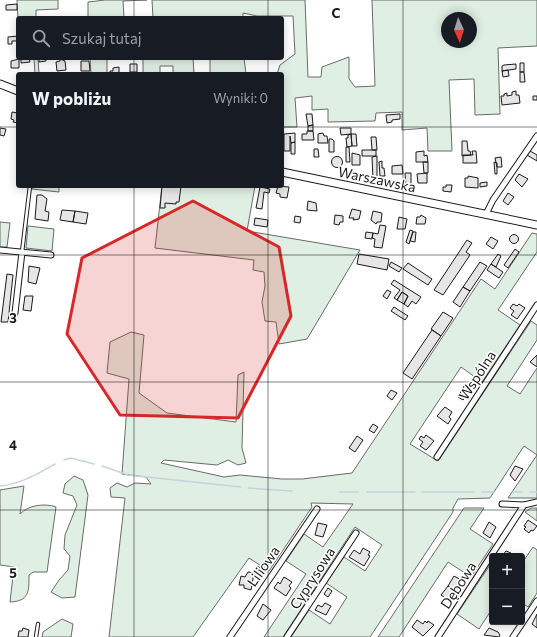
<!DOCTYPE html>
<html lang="pl">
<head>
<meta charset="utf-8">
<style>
	:root { --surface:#171b24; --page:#242831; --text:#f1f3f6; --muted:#9ea1a6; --line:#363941 }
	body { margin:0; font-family:Commissioner,sans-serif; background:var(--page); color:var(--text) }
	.controls { position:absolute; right:12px; bottom:12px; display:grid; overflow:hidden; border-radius:4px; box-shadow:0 2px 10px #0003 }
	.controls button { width:36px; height:36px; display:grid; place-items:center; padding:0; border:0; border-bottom:1px solid var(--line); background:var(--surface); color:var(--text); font:20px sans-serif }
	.compass { position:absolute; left:441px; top:12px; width:36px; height:36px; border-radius:50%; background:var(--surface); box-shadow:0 2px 10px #0003; rotate:176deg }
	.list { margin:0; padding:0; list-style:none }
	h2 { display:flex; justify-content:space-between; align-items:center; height:52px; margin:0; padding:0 16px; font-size:17px }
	h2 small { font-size:13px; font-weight:400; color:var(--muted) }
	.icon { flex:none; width:22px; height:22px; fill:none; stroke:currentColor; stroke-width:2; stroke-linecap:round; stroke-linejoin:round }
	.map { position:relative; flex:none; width:537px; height:637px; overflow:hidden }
	.search { position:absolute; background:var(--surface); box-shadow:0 2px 10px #0003; left:16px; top:16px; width:268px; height:44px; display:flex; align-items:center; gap:10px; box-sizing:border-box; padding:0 14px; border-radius:4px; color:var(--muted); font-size:15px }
	.panel { position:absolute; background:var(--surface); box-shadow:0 2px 10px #0003; left:16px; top:72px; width:268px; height:116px; border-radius:4px }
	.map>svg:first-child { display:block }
	.green { fill:#e0efe3; stroke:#6a6a6a; fill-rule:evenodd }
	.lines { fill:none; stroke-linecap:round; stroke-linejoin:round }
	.stream { stroke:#c6d2dc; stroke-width:1.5 }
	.building { fill:#e6e6e6; stroke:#1a1a1a }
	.service-casing { stroke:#1a1a1a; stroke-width:4.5 }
	.minor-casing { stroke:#1a1a1a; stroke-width:7 }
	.secondary-casing { stroke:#1a1a1a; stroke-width:9 }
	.service { stroke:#fff; stroke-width:2.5 }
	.minor { stroke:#fff; stroke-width:5 }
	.secondary { stroke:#fff; stroke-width:7 }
	.marked { fill:#d62828; fill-opacity:0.2; stroke:#d62828; stroke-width:3; stroke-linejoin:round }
	.grid { fill:none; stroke:#1a1a1a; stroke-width:1; stroke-opacity:0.55 }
	.labels { text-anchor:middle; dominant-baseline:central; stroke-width:3; stroke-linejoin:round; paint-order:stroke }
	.street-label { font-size:14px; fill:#1a1a1a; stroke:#fff }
	.grid-label { font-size:13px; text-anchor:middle; font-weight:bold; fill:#1a1a1a; stroke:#fff; stroke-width:3; stroke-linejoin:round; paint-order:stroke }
</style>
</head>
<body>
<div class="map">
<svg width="537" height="637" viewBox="0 0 537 637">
	<rect width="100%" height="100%" fill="#fff"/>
	<!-- green -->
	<path class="green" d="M 17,0 L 58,0 L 58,9 L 36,10 L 36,18 L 18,18 L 18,20 Z
		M 105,0 L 147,0 L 123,1 L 124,18 L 88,18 L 88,2 Z
		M 152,0 L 305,0 L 308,77 L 321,77 L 322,67 L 349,57 L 349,79 L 355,87 L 375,86 L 372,0 L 537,0 L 537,46 L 498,48 L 500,114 L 475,115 L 474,79 L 449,80 L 452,151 L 428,151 L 427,128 L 402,130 L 402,112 L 376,113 L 375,121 L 328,122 L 328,109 L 312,110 L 312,96 L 295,98 L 297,127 L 282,127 L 282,74 L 277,74 L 280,65 L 295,54 L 293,16 L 257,16 L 243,13 L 243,18 L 153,18 ZM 447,18 L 471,18 L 471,42 L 447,42 Z
		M 34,58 L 38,58 L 39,74 L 35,74 Z
		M 90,58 L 107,58 L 107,74 L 91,74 Z
		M 143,58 L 193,58 L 194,74 L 173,74 L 173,66 L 160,66 L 160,74 L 143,74 Z
		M 210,58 L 244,58 L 246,74 L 210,74 Z
		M 33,186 L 59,186 L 59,192 L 32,189 Z
		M 162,186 L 255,186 L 247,231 L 360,250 L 307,339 L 279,344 L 276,322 L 265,321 L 262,302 L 265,286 L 264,272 L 253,270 L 254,260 L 155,248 Z
		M 0,222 L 10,223 L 7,247 L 0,247 Z
		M 28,226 L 54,229 L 52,251 L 26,248 Z
		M 532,233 L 537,234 L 537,252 L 498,310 L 520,325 L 482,382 L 461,367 L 410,444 L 438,461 L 531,321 L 537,325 L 537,340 L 507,386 L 520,394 L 537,368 L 537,455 L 524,446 L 490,498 L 458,499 L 453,508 L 453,512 L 370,637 L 291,637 L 309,610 L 330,624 L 347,597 L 326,583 L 344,557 L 365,571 L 382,545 L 355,527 L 283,637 L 264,637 L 306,574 L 286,561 L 304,534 L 323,547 L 353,504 L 311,503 L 312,507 L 269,571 L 249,558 L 193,637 L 109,637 L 125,498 L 111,497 L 110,488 L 117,483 L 127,487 L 135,483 L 151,484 L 146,477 L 122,474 L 129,379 L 107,373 L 110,342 L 131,332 L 144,335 L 139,393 L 167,413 L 236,422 L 238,375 L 244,372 L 242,448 L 246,463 L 238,465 L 228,460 L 217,465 L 164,460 L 161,463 L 224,477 L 240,475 L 282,479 L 302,479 L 352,473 L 481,279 L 495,289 Z
		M 537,455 L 537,498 L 508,498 Z
		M 74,476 L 83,480 L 88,495 L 75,597 L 62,598 L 51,592 L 59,580 L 68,570 L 70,556 L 64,549 L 65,535 L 77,505 L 73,496 L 63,493 L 65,484 Z
		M 24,486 L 20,514 C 28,505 45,503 56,507 L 47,572 L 33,572 L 29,575 C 29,592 29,601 10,602 L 14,567 L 0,565 L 0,490 Z
		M 464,508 L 484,508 L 470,529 L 493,544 L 471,577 L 448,562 L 399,637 L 378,637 Z
		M 531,508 L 537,508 L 537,521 L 525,512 Z
		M 533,547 L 537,550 L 537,593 L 528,607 L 522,603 L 522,563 Z
		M 492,562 L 492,609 L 479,629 L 457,614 Z
		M 62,619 L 73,624 L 71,637 L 42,637 L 43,632 Z"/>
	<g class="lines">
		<!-- stream -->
		<path class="stream" d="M 64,460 L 71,458 L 94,464
			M 102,466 L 128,475 L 241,487
			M 0,486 C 21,484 37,474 55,464
			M 248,488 L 292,491
			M 340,492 L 358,492
			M 367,492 L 415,492
			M 422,492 L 474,492
			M 482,492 L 494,492
			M 513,492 L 522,492
			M 530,492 L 537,492"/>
	</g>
	<!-- building -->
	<path class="building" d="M 17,4 L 17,10 L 6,10 L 6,5 Z
		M 18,36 L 18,41 L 12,41 L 12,44 L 8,44 L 8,37 Z
		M 21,58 L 29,58 L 30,62 L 21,63 Z
		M 39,58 L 46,58 L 46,61 L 39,62 Z
		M 19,59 L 19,68 L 11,68 L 11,61 Z
		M 60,59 L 65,61 L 66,70 L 57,71 L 56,62 L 60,61 Z
		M 81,61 L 89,61 L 90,71 L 81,71 Z
		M 520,63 L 524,63 L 524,72 L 520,72 Z
		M 130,64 L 137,64 L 137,72 L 130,72 Z
		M 516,64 L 516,69 L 502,71 L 502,66 L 504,65 Z
		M 119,67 L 119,74 L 110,74 L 110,71 L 113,71 L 113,68 Z
		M 508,70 L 509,76 L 503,77 L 502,71 Z
		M 520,72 L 524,72 L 525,82 L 520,82 Z
		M 516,91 L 516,95 L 519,95 L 520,103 L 502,105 L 501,96 L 504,96 L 504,94 L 507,93 L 507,96 L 512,95 L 512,92 Z
		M 533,96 L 537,96 L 537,100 L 533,100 Z
		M 12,112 L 18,113 L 18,123 L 13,122 L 14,120 L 11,119 Z
		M 306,114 L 312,114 L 313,125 L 308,126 Z
		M 400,114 L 400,119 L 392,120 L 392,122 L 387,123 L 386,115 Z
		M 313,125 L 313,131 L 308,131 L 308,126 Z
		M 0,128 L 6,129 L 4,136 L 0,135 Z
		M 340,128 L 351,128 L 351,134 L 341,135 Z
		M 307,131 L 313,131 L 314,140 L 302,140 L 302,134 L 307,134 Z
		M 295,133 L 295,142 L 291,143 L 290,136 L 290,151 L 284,151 L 284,134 Z
		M 323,133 L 324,136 L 327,136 L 328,143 L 318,143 L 318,134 Z
		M 351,134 L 356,134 L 357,146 L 352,146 Z
		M 351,134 L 352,146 L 347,147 L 346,138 L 348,138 L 348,135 Z
		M 371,137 L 376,137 L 377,150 L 372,150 Z
		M 329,139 L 332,139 L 334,141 L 334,152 L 329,152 Z
		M 462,141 L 467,141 L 468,151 L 470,151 L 471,155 L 462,156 Z
		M 295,142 L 295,154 L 291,154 L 291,143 Z
		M 346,147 L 349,147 L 350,162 L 346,162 Z
		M 314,149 L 318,149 L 319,157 L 314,157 Z
		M 362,150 L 376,150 L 376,156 L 362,156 Z
		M 424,151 L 424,156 L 427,155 L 428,162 L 416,162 L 416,152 Z
		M 472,151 L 476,151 L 477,163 L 463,163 L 463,155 L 473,155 Z
		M 530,151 L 537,155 L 537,161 L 527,155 Z
		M 352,153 L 360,155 L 360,165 L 352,165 Z
		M 377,156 L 377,179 L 373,179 L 372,157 Z
		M331.5 162a5.5 5.5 0 1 1 11 0a5.5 5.5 0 1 1-11 0Z
		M 501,157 L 502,167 L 497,167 L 495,158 Z
		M 382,161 L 382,168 L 384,168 L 385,176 L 380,176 L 379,162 Z
		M 423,162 L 428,162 L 428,173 L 424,173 Z
		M 494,162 L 497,163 L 497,174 L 495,174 Z
		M 402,165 L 403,174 L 392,174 L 392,166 Z
		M 405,173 L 411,173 L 411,185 L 406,185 Z
		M 427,173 L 427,183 L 418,183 L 417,174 Z
		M 519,174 L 528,179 L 522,187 L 515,180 Z
		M 468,176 L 478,178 L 478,188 L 465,187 L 465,178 L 468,178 Z
		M 487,182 L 487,186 L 480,187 L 480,183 Z
		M 446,185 L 452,185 L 451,192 L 443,191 L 443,187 L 446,187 Z
		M 162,186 L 181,186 L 179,202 L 176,202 L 176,204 L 165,203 L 165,208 L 160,208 Z
		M 278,186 L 289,187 L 287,198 L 280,197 L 280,194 L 276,193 Z
		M 260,187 L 270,189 L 269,193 L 264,192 L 262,209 L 256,208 Z
		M 508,193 L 514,197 L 508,205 L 503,201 Z
		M 37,195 L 42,195 L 47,199 L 45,211 L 49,212 L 48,221 L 35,219 Z
		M 308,201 L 316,203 L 317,211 L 307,210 Z
		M 352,209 L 361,211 L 359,219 L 353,220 L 354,218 L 349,218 Z
		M 62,210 L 75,211 L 73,222 L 60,220 Z
		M 75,211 L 88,213 L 86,224 L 73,222 Z
		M 373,211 L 382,213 L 381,222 L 377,222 L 376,224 L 371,220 Z
		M 335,215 L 343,216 L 343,222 L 340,222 L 339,225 L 334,224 Z
		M 421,215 L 426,218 L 425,224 L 416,224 L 417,217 L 420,217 Z
		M 295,216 L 301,217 L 300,223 L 294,222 Z
		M 399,217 L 407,219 L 405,229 L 397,229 Z
		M 255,218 L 268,220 L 267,227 L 254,225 Z
		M 380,225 L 386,226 L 382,248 L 374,247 L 375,239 L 372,238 L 373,233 L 378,234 Z
		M 410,230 L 413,231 L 409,244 L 406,242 Z
		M 366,232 L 373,233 L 372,239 L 365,238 Z
		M 413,232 L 416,232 L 415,242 L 410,241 Z
		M509.5 239a4.5 4.5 0 1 1 9 0a4.5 4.5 0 1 1-9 0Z
		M 491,237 L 498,241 L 493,249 L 486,244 Z
		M 467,240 L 472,243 L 466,252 L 470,255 L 443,295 L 434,290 Z
		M 515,249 L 519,252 L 508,268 L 504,265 Z
		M 359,254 L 389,259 L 387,270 L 357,264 Z
		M 498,254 L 501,256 L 496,267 L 491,264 Z
		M 391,262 L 402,268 L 399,272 L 389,266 Z
		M 480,262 L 487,266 L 470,291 L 463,287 Z
		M 408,263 L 432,279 L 428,285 L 403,269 Z
		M 491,264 L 503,272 L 499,278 L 487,270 Z
		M 29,266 L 40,268 L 36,284 L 28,282 Z
		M 7,274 L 13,275 L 8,322 L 1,322 Z
		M 394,280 L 421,297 L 416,304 L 412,301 L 408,307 L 404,304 L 408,296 L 402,292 L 397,300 L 394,298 L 400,290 L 391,284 Z
		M 463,287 L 470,291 L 460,307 L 453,302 Z
		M 387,290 L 391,292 L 387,299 L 383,296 Z
		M 402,292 L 408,296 L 404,304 L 397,300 Z
		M 25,296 L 33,296 L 31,311 L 23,310 Z
		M 513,304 L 517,306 L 519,304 L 525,308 L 517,319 L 511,315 L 514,311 L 510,308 Z
		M 394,307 L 408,316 L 405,320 L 391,311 Z
		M 443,312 L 453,318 L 441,336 L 431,329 Z
		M 432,330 L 441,336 L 412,379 L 403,373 Z
		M 537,355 L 537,367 L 530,362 Z
		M 464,386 L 470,390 L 463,400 L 458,397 Z
		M 391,390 L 397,393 L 392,400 L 387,396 Z
		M 445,407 L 452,412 L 449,417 L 451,419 L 448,424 L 437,416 Z
		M 373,424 L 378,427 L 374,433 L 369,430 Z
		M 426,435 L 434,441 L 426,450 L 420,446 L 423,442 L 419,439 L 421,436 L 424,438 Z
		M 357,436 L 363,440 L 355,452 L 349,448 Z
		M 515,466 L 523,469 L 515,481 L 510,475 Z
		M 528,520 L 537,526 L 533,531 L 531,530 L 529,533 L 524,529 L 526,527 L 524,526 Z
		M 489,522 L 496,527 L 490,538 L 483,533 Z
		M 318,523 L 327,525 L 323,537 L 315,535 Z
		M 363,548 L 370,552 L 368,555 L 370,556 L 364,566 L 349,557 L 354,550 L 360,554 Z
		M 506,551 L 511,553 L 512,556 L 502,556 Z
		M 257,566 L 263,570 L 260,575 L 254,571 Z
		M 248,572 L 254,573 L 251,590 L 244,588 L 244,585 L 239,585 L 241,576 L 245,577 Z
		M 454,576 L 461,580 L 454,590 L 448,586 Z
		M 284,577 L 292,582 L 289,586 L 291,588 L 286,596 L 274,588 L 278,582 L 280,584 Z
		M 448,586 L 454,590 L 448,600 L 441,595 Z
		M 328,588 L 332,591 L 328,597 L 324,594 Z
		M 325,603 L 331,606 L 326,615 L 315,610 L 318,605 L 322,607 Z
		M 263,604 L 271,610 L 263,620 L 257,616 Z
		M 537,614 L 537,628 L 532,624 Z
		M 417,620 L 423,624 L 425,621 L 427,623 L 428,621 L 434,625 L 423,636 L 412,627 Z
		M 23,628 L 29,630 L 28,637 L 18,637 L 19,631 L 22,631 Z
		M 489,628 L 498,632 L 500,635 L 499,637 L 484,635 Z"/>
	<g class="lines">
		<defs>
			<path id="service" d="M 22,252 L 30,186
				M 36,637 L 38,624"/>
			<path id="minor" d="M 486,214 L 493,200 L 537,136
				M 0,250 L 51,255
				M 15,313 L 22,252
				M 437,457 L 537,305
				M 502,504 L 524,505 L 537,502
				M 230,637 L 317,509
				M 287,637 L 356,533
				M 438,637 L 524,505
				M 513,637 L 537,601"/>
			<path id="secondary" d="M 0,84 L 18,91
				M 282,172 L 537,225"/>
		</defs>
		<!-- service casing -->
		<use href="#service" class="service-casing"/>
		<!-- minor casing -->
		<use href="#minor" class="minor-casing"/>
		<!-- secondary casing -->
		<use href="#secondary" class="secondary-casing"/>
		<!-- service -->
		<use href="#service" class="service"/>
		<!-- minor -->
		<use href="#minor" class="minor"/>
		<!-- secondary -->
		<use href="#secondary" class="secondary"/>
	</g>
	<!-- marked area -->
	<path class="marked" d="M 193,201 L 279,247 L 291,316 L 238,418 L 120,415 L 67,334 L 82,258 Z"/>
	<!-- grid -->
	<path class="grid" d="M 134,0 L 134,18M 268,0 L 268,18M 403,0 L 403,637M 134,58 L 134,74M 268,58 L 268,74M 0,127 L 18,127M 282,127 L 537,127M 134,186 L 134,637M 268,186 L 268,637M 0,255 L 537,255M 0,382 L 537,382M 0,510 L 537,510"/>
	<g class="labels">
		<!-- street labels -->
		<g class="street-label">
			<text transform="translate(377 179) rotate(12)">Warszawska</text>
			<text transform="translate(477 375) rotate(-57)">Wspólna</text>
			<text transform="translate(263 566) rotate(-55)">Liliowa</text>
			<text transform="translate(312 578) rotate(-57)">Cyprysowa</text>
			<text transform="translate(458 585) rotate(-57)">Dębowa</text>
		</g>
	</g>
	<g class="grid-label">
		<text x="336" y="18">C</text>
		<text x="13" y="323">3</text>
		<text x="13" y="450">4</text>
		<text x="13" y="578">5</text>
	</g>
</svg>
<div class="controls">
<button>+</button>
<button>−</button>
</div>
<svg class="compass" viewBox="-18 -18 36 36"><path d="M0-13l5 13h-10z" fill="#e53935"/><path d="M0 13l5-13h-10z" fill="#9ea1a6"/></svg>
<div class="search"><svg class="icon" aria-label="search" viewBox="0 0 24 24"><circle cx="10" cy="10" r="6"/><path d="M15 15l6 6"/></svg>Szukaj tutaj</div>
<section class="panel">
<h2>W pobliżu<small>Wyniki: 0</small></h2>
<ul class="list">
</ul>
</section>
</div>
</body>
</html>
